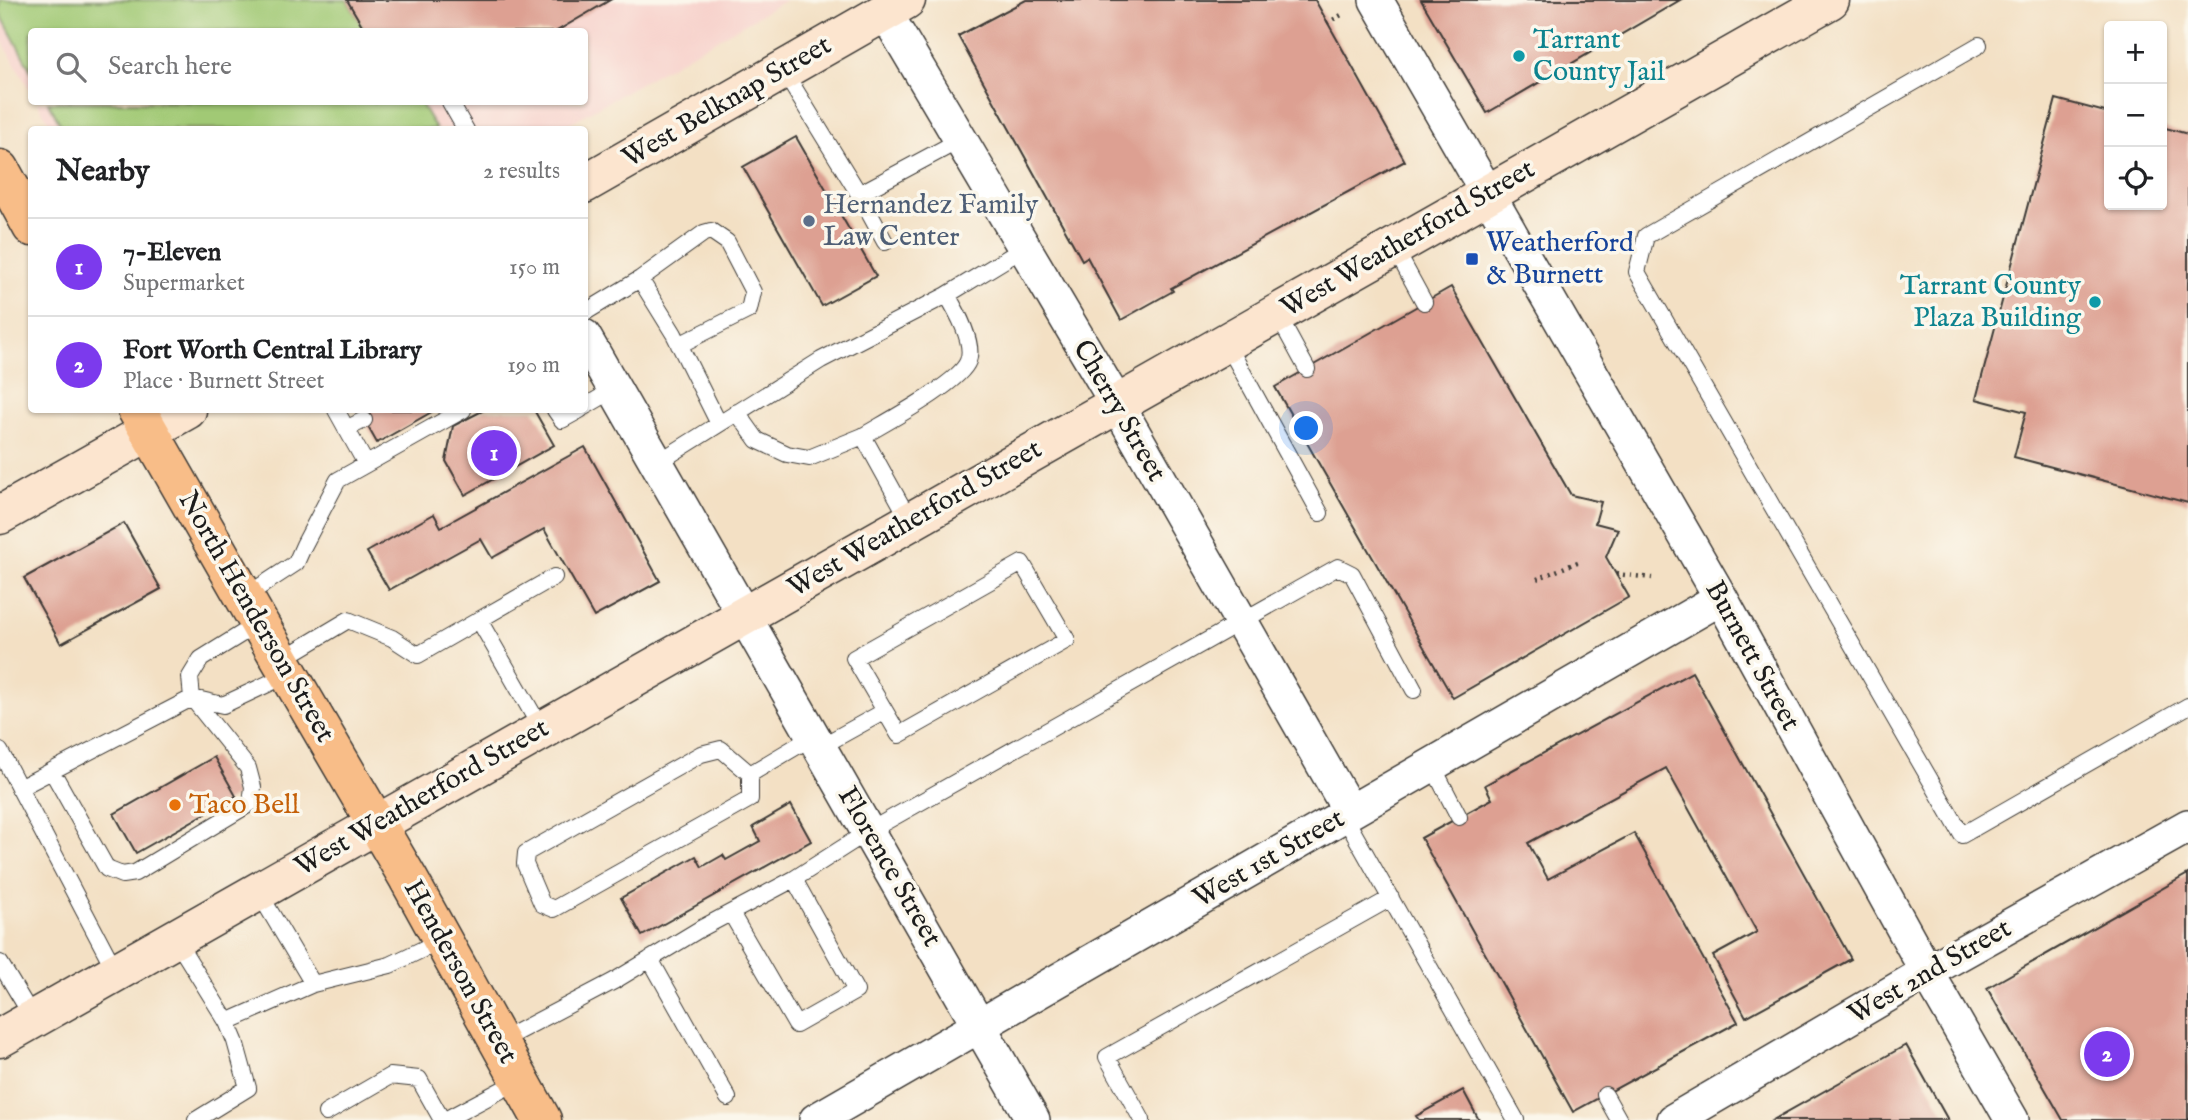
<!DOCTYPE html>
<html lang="en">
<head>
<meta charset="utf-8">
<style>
	:root { --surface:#fff; --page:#f2f2f2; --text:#202124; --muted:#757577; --line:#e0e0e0; --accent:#7c3aed }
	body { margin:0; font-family:"IM FELL English",serif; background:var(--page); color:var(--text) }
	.controls { position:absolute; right:21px; top:21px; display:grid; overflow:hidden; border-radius:7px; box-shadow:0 2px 5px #0004 }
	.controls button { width:63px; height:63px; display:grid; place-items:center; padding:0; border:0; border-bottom:2px solid var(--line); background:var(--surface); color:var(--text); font:35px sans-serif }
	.you { position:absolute; left:1307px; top:429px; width:24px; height:24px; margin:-18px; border:5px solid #fff; border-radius:50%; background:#1a73e8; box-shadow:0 0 0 10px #1a73e833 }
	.badge { display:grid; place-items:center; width:46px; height:46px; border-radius:50%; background:var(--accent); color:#fff; font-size:23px; font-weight:700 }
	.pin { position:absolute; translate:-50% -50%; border:4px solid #fff; box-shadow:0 2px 7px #0006 }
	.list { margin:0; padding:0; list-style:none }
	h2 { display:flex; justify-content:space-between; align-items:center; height:91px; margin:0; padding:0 28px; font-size:30px }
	h2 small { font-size:23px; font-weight:400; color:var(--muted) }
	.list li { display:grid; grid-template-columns:46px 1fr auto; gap:21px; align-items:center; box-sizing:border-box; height:98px; padding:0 28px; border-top:2px solid var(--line) }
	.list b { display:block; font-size:26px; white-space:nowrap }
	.list p { margin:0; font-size:23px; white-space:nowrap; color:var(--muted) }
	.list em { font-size:23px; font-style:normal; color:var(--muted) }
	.icon { flex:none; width:38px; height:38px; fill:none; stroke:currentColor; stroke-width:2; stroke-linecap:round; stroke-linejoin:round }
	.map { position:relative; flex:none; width:2188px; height:1120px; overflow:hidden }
	.search { position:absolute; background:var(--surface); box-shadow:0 2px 5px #0004; left:28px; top:28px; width:560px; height:77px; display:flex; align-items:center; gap:18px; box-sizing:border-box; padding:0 24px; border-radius:7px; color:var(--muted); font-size:26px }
	.panel { position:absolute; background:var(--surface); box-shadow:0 2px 5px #0004; left:28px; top:126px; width:560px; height:287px; border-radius:7px }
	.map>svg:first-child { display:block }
	.built { fill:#f7d0ca }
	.green { fill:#a1c975; stroke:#5e7248; stroke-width:2 }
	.building { fill:#dda092 }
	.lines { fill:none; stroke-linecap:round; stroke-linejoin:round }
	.service-casing { stroke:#3c3935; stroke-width:18 }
	.minor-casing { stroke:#3c3935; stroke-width:36 }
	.secondary-casing { stroke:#3c3935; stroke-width:41 }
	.primary-casing { stroke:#3c3935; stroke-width:41 }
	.path { stroke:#3c3935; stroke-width:4.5; stroke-dasharray:2 5; stroke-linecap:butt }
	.service { stroke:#fff; stroke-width:16 }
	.minor { stroke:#fff; stroke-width:33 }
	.secondary { stroke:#fce5cf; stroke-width:38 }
	.primary { stroke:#f8bd88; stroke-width:38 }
	.culture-dot { fill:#0f9aa8; stroke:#fbf7ec; stroke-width:2.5 }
	.service-dot { fill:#5c6f8a; stroke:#fbf7ec; stroke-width:2.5 }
	.transit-dot { fill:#1a4fb4; stroke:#fbf7ec; stroke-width:2.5 }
	.food-dot { fill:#e8710a; stroke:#fbf7ec; stroke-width:2.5 }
	.labels { text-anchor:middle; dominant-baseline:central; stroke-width:7; stroke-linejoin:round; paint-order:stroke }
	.culture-label { font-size:28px; fill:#0d838f; stroke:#fbf7ec; text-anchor:start }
	.street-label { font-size:28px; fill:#1c1c1c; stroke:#fbf7ec }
	.service-label { font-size:28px; fill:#4e5e75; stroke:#fbf7ec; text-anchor:start }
	.transit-label { font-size:28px; fill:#164399; stroke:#fbf7ec; text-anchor:start }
	.food-label { font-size:28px; fill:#c56008; stroke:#fbf7ec; text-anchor:start }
</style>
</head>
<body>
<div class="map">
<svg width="2188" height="1120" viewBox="0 0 2188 1120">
	<rect width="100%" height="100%" fill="#fbf7ec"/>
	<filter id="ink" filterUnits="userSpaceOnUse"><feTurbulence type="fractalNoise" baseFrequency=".0143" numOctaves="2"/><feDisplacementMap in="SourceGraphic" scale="14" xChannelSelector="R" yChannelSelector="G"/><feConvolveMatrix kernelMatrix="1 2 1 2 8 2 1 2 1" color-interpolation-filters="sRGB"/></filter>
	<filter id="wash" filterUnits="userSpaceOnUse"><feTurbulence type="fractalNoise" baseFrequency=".00686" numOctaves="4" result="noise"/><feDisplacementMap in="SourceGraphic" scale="28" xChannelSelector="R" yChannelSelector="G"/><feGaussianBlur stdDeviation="1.57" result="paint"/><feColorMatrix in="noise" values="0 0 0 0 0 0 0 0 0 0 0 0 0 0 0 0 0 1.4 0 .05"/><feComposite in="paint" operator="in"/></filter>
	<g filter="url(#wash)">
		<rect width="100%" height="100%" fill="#f3e0c4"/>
		<!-- built -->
		<path class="built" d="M 0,0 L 786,0 L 558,130 L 53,129 L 37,102 L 584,102 L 584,32 L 32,32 L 31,92 L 0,37 Z"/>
		<!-- green -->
		<path class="green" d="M 0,0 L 347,0 L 366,31 L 32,32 L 31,71 L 0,13 Z
			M 48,102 L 420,102 L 436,129 L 63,129 Z"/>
		<g id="blocks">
			<!-- building -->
			<path class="building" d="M 347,0 L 610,0 L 555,32 L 366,32 Z
				M 1026,0 L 1315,0 L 1405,161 L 1171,288 L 1173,291 L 1121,320 L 1087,257 L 1082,260 L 958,36 Z
				M 1421,0 L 1680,0 L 1487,113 Z
				M 2056,99 L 2109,113 L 2109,205 L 2162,205 L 2162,127 L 2188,134 L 2188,503 L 2014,457 L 2026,412 L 1976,399 Z
				M 796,137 L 876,276 L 822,306 L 743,167 Z
				M 1451,287 L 1571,495 L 1601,502 L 1595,523 L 1618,529 L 1606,557 L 1629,597 L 1453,698 L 1275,387 Z
				M 361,410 L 435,410 L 377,443 L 359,411 Z
				M 484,410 L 534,410 L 554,445 L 465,495 L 446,461 L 453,426 Z
				M 585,447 L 660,581 L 594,617 L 544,529 L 492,558 L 481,539 L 389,590 L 367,552 L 434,514 L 441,527 Z
				M 124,523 L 161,589 L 61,644 L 24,578 Z
				M 1692,672 L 1851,959 L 1746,1017 L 1713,956 L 1757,932 L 1666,768 L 1528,843 L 1548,879 L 1634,833 L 1738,1022 L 1573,1112 L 1421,838 L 1492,799 L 1485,785 Z
				M 214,757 L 236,796 L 136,853 L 114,814 Z
				M 791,805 L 811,841 L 642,936 L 621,898 L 696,856 L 702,867 L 723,855 L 726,860 L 760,841 L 753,827 Z
				M 2188,874 L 2188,1120 L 2063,1120 L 1987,988 Z
				M 1906,1045 L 1948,1120 L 1773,1120 Z
				M 1463,1090 L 1479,1120 L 1419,1120 L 1416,1116 Z"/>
		</g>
	</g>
	<g filter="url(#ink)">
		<use href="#blocks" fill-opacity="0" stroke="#3c3935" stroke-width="2"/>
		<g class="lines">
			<defs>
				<path id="service" d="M 1979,45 L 1646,236 L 1637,272 L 1962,835 L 2188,706
					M 783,70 L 859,194 L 885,242
					M 450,102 L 466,130
					M 859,194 L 960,140
					M 1394,247 L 1424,302
					M 640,279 L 674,334 L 719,424
					M 584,313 L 640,279 L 704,233 L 711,231 L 727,242 L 753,292 L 749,310 L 679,345
					M 1277,314 L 1307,369
					M 1226,342 L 1320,513
					M 584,407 L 615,389
					M 336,410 L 366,464
					M 555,410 L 562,420 L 580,410
					M 737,412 L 757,440 L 787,454 L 809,458 L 863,436
					M 346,429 L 364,420
					M 657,463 L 821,360 L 947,295
					M 910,521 L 863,436 C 886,422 960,383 968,361 C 975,343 956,310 947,295 L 1024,248
					M 1022,563 L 1067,640 L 899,735 L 854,658 Z
					M 244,597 L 296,563 L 304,545 L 338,480 L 463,410
					M 479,620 L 554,577
					M 281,660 L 348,620 L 392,638 L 418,655 L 479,620 L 542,730
					M 820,747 L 885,711
					M 721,749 L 750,774 L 750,799 L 554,909 L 542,904 L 525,864 L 526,853 L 701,754 Z
					M 0,751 L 116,972
					M 1432,765 L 1459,817
					M 52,771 L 107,869 L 122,875 L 135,873 L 251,803 L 253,787 L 248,768 L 192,698 L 190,677 L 201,659 L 259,623
					M 750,774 L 814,736
					M 19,788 L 192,698 L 223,705 L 289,674
					M 1344,816 L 1516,1120
					M 258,891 L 313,984
					M 731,913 L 796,1025 L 856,991 L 794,879
					M 175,938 L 227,1022 L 235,1041 L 248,1088 L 196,1120
					M 650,959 L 728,1098
					M 0,963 L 33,1018
					M 227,1022 L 313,984 L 390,965 L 442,940
					M 498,1042 L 614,981 L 700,929 L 794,879 L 869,831 L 1338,567 L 1352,574 L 1414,690
					M 1605,1095 L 1619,1120
					M 326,1113 L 390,1076 L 419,1079 L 442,1120
					M 445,1120 L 520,1080
					M 1142,1120 L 1107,1057 L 1391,898"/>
				<path id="minor" d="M 1376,0 L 1721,598 L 1927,972 L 2012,1120
					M 885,12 L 1117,404 L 1350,812
					M 584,336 L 1033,1120
					M 816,1120 L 1721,598
					M 1674,1120 L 1927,972 L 2188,826"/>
				<path id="secondary" d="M 584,184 L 906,0
					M 0,515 L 187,410
					M 0,1038 L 1830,0"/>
				<path id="primary" d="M 0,169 L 32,227
					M 137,410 L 259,623 L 408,878 L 542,1120"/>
			</defs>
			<!-- service casing -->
			<use href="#service" class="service-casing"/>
			<!-- minor casing -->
			<use href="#minor" class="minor-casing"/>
			<!-- secondary casing -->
			<use href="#secondary" class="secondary-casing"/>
			<!-- primary casing -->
			<use href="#primary" class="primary-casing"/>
			<!-- path -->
			<path class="path" d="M 1327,23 L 1345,13
				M 1616,574 L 1652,578
				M 1537,579 L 1580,561"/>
			<!-- service -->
			<use href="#service" class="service"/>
			<!-- minor -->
			<use href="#minor" class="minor"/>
			<!-- secondary -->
			<use href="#secondary" class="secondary"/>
			<!-- primary -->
			<use href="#primary" class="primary"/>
		</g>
	</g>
	<!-- markers -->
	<g class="culture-dot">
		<circle cx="1519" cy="56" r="7"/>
		<circle cx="2095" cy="302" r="7"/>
	</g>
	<circle class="service-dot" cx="809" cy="221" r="7"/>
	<rect class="transit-dot" x="1465" y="252" width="14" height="14" rx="3.5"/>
	<circle class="food-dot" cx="175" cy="805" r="7"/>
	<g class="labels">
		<!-- culture labels -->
		<g class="culture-label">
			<text x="1533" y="40">Tarrant<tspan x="1533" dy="32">County Jail</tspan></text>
			<text x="2081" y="286" text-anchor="end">Tarrant County<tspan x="2081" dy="32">Plaza Building</tspan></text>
		</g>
		<!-- street labels -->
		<g class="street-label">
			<text transform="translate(727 102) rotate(-30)">West Belknap Street</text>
			<text transform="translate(1408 239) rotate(-30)">West Weatherford Street</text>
			<text transform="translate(1119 411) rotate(60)">Cherry Street</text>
			<text transform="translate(915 519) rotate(-30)">West Weatherford Street</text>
			<text transform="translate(256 617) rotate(60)">North Henderson Street</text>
			<text transform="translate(1752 656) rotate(61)">Burnett Street</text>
			<text transform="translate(422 798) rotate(-30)">West Weatherford Street</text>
			<text transform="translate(1269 859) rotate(-30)">West 1st Street</text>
			<text transform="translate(889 867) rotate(60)">Florence Street</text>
			<text transform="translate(460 972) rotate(61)">Henderson Street</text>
			<text transform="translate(1930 972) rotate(-30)">West 2nd Street</text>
		</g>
		<!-- service labels -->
		<g class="service-label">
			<text x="823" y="205">Hernandez Family<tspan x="823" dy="32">Law Center</tspan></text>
		</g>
		<!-- transit labels -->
		<g class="transit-label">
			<text x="1486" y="243">Weatherford<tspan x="1486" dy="32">&amp; Burnett</tspan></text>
		</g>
		<!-- food labels -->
		<g class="food-label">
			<text x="189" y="805">Taco Bell</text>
		</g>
	</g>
</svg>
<div class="controls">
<button>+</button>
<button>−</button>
<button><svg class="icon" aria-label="locate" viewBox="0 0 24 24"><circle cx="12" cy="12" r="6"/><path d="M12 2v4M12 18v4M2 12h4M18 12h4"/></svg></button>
</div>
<div class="you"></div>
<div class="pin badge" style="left:494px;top:453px">1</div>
<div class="pin badge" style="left:2107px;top:1054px">2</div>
<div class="search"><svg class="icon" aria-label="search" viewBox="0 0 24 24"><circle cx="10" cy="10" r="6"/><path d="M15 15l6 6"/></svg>Search here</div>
<section class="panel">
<h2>Nearby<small>2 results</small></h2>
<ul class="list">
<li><span class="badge">1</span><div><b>7-Eleven</b><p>Supermarket</p></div><em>150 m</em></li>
<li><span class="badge">2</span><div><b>Fort Worth Central Library</b><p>Place · Burnett Street</p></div><em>190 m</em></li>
</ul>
</section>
</div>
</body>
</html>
